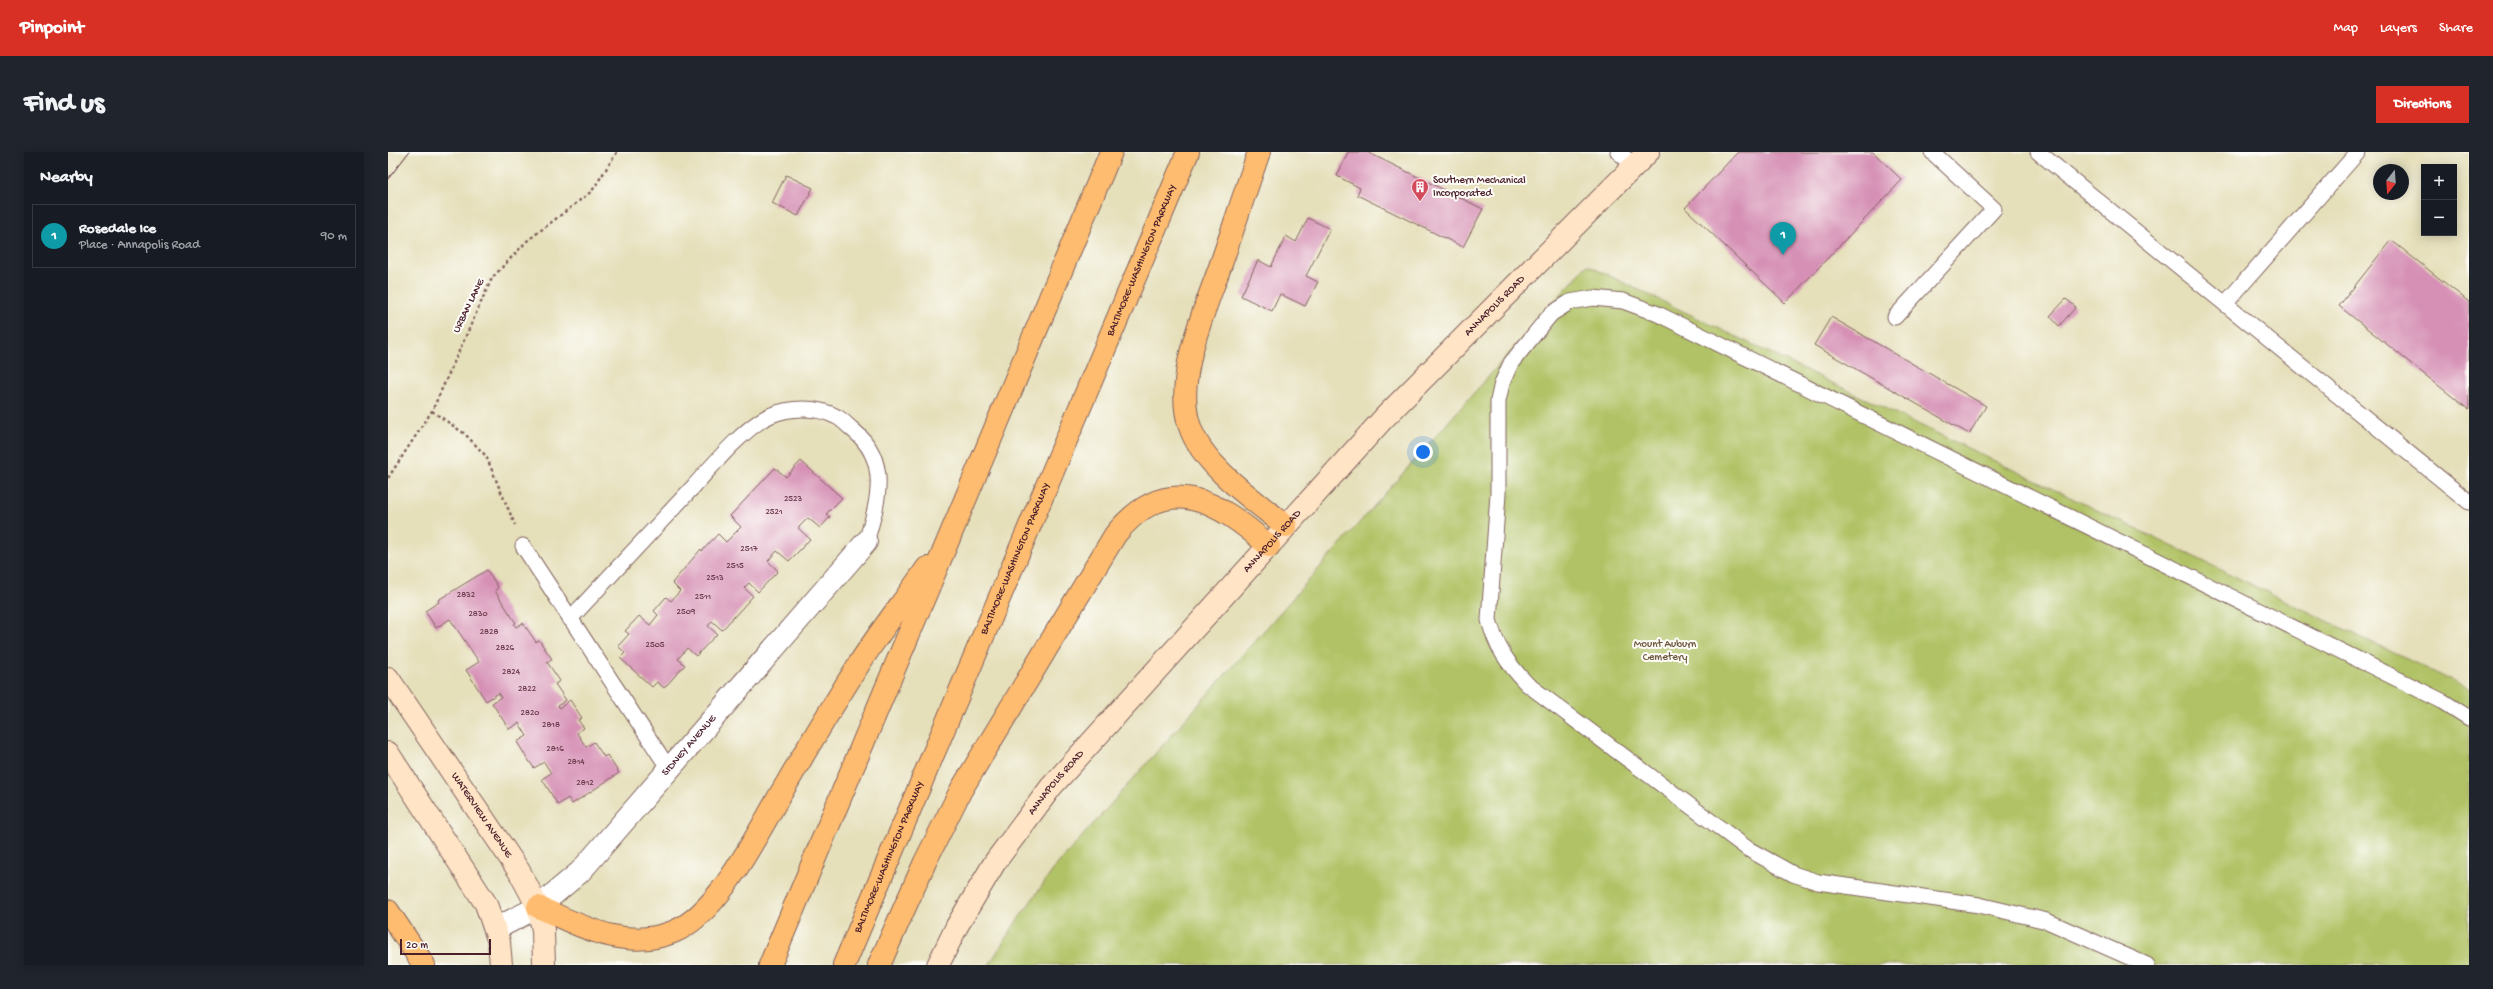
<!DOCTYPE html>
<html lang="en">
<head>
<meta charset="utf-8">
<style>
	:root { --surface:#171b24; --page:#20242c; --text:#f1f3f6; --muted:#9ea1a6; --line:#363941; --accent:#d93025 }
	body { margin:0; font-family:"Gochi Hand",sans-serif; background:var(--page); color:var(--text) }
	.controls { position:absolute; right:12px; top:12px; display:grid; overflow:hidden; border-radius:0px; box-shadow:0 2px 10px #0003 }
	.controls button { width:36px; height:36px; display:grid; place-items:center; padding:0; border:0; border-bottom:1px solid var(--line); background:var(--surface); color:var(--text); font:20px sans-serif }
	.compass { position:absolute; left:1985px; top:12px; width:36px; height:36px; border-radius:50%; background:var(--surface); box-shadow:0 2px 10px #0003; rotate:197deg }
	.scale { position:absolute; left:12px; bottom:10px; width:91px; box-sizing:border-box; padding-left:4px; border:2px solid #4a1f2b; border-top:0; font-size:11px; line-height:14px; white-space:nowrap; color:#4a1f2b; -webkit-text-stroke:3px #fdfcf7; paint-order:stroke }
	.you { position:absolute; left:1035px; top:300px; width:14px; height:14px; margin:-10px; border:3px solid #fff; border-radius:50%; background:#1a73e8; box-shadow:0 0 0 6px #1a73e833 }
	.badge { display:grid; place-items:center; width:26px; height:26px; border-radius:50%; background:var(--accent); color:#fff; font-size:13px; font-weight:700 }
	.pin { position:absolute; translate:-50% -33px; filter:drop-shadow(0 1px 2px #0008) }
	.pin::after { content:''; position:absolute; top:21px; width:14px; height:12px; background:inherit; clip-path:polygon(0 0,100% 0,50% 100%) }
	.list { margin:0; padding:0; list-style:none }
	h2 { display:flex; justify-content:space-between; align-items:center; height:52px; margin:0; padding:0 16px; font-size:17px }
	h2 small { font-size:13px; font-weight:400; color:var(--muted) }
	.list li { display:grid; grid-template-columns:26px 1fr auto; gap:12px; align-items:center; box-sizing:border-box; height:64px; margin:0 8px 8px; padding:0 8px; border:1px solid var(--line); border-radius:0px }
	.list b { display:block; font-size:15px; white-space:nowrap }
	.list p { margin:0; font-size:13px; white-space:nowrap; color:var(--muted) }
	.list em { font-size:13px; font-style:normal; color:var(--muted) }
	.map { position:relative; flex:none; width:2081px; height:813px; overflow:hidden; border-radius:0px }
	header { display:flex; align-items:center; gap:24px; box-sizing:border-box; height:56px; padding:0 20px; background:var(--accent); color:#fff }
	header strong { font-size:19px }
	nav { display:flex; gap:22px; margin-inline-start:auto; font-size:14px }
	.intro { display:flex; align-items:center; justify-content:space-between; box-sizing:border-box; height:96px; padding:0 24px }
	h1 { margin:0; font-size:28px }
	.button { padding:10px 18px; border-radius:0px; background:var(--accent); color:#fff; font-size:14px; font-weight:700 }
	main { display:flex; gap:24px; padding:0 24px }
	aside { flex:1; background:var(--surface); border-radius:0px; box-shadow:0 2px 10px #0003 }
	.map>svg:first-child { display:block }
	.green { fill:#b0c265; stroke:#7d7048 }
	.building { fill:#d690b5 }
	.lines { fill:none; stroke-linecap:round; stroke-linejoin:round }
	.service-casing { stroke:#80625d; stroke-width:17 }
	.minor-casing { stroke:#80625d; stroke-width:24 }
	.secondary-casing { stroke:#80625d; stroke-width:24 }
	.motorway-casing { stroke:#80625d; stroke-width:24 }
	.path { stroke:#80625d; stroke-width:2.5; stroke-dasharray:3 3; stroke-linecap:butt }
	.service { stroke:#fff; stroke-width:15 }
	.minor { stroke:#fff; stroke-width:22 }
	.secondary { stroke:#ffe4c6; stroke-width:22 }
	.motorway { stroke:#febc70; stroke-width:22 }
	.tram { stroke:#4a1f2b; stroke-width:1 }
	.labels { text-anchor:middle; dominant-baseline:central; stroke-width:4; stroke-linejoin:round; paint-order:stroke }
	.number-label { font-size:9px; fill:#6d3b4e }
	.poi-label { font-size:11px; fill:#4a1f2b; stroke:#fdfcf7; text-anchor:start }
	.street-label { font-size:11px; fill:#4a1f2b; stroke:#fdfcf7 }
	.park-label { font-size:11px; fill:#6e583f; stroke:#fdfcf7 }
</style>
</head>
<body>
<header>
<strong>Pinpoint</strong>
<nav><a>Map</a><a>Layers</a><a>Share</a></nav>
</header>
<div class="intro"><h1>Find us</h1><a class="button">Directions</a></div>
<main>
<aside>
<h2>Nearby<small></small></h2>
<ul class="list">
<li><span class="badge" style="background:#0f9aa8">1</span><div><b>Rosedale Ice</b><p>Place · Annapolis Road</p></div><em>90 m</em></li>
</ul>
</aside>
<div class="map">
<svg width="2081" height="813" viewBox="0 0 2081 813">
	<rect width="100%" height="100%" fill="#fdfcf7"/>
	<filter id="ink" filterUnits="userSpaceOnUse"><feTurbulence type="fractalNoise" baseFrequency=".025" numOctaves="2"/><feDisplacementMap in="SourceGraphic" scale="8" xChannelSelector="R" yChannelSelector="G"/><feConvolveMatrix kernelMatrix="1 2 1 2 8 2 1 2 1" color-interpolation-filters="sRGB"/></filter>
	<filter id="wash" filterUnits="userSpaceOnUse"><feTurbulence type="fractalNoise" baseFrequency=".012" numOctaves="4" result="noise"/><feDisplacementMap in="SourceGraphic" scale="16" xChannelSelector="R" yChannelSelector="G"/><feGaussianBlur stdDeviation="0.9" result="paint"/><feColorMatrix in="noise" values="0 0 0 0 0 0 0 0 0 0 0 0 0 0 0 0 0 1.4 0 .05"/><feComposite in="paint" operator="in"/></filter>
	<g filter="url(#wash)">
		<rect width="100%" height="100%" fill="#e5dfba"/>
		<!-- green -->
		<path class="green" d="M 1199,113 L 2081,537 L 2081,813 L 601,813 L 626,773 L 668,714 Z"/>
		<g id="blocks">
			<!-- building -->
			<path class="building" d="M 960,0 L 979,0 L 1095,57 L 1075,95 L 969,43 L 972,36 L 949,24 Z
				M 1350,0 L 1485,0 L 1514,28 L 1397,151 L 1297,56 Z
				M 398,23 L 425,36 L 410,64 L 384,51 Z
				M 920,66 L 942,77 L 918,124 L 930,130 L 917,154 L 892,142 L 884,159 L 853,144 L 870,108 L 883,115 L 898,84 L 908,90 Z
				M 2003,88 L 2081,150 L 2081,258 L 1951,154 Z
				M 1678,147 L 1688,155 L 1671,174 L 1662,164 Z
				M 1443,165 L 1598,254 L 1581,282 L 1426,193 Z
				M 413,309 L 454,346 L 438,362 L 442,365 L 432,376 L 420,366 L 410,376 L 422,387 L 412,398 L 401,409 L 389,399 L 380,409 L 390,419 L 370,440 L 361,431 L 356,436 L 365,444 L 334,478 L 324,469 L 320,474 L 329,482 L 308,504 L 299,496 L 290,507 L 297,513 L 276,536 L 269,530 L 264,535 L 232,506 L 237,501 L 230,494 L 241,482 L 237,479 L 251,464 L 262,473 L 270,463 L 266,459 L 278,445 L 283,449 L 292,439 L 284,431 L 313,397 L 314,399 L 330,382 L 338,390 L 353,375 L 342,364 L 387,316 L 398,325 Z
				M 99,418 L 110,435 L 107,439 L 128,471 L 126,472 L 128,475 L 135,471 L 148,490 L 151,488 L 164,507 L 159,510 L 172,529 L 167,532 L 178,548 L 170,554 L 172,556 L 182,548 L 194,566 L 190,568 L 196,576 L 189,581 L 198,595 L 206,590 L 216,605 L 219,603 L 231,621 L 184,652 L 180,646 L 170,653 L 154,627 L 163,621 L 156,610 L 146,616 L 137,603 L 129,590 L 139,584 L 131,571 L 121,577 L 104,551 L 113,545 L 111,541 L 98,549 L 78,518 L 91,510 L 62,467 L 48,476 L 37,459 L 51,450 L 50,448 Z"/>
		</g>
	</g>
	<g filter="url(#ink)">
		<use href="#blocks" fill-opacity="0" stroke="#80625d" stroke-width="1"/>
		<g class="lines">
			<defs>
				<path id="service" d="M 1230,0 L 1247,14
					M 1650,0 L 2081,350
					M 1837,152 L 1970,0
					M 1507,165 L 1606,57 L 1544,0
					M 135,394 L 281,617
					M 182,467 C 224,422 265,378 306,334 C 325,313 357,275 381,264 C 401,255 429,254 449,265 C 455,268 460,274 465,278 C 503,309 490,350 478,390
					M 1759,813 L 1659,769 L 1591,753 L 1430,730 L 1405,722 L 1360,697 L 1139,532 C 1120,512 1108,495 1101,468 L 1110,342 L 1110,249 L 1114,231 L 1123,211 L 1163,162 L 1182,150 L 1205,146 L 1235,149 L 1270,162 L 2056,550 L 2081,566"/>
				<g id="minor">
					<path id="s1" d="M 107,777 L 150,755 L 192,720 L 478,390"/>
				</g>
				<g id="secondary">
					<path id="s2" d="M 0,526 L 131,719 L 150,755 L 155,778 L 156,813"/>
					<path d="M 0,601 L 98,752 L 111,790 L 113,813"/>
					<path id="s3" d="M 550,813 L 569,774 L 607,710 L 663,635 L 996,266 L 1260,0"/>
				</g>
				<g id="motorway">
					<path d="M 871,0 C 858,37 846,74 833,112 C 817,158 785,227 802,275 C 815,314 867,349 898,374"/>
					<path d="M 150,755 C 193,774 237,799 285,780 C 333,761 372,675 399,631 C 422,591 446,552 471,512 C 492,479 517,448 539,416"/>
					<path d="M 0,759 L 36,813"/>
					<path d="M 382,813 L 723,0"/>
					<path id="s4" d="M 456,813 L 800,0"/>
					<path d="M 491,813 L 537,710 L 573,638 L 727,383 C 779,318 829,348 881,394"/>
				</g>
			</defs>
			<!-- service casing -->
			<use href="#service" class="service-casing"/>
			<!-- minor casing -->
			<use href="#minor" class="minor-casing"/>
			<!-- secondary casing -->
			<use href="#secondary" class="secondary-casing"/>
			<!-- motorway casing -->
			<use href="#motorway" class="motorway-casing"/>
			<!-- path -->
			<path class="path" d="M 44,259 L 77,282 L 98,304 L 127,373
				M 0,326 L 44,259 L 104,126 L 139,89 L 204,39 L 229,0"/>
			<!-- service -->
			<use href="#service" class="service"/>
			<!-- minor -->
			<use href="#minor" class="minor"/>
			<!-- secondary -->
			<use href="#secondary" class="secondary"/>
			<!-- motorway -->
			<use href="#motorway" class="motorway"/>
			<!-- tram -->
			<path class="tram" d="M 0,27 L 21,0"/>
		</g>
	</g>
	<!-- icons -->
	<defs>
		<symbol id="building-pin" viewBox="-11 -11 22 30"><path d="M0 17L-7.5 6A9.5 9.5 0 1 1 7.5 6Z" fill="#d1495b" stroke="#fdfcf7"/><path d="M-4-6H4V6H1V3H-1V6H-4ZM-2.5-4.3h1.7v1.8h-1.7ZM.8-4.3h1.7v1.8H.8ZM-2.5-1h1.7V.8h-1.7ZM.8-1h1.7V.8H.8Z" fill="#fff"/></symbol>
	</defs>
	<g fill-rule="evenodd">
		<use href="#building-pin" x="1022" y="25" width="20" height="27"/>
	</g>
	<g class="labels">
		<!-- number labels -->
		<g class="number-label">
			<text x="405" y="347">2523</text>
			<text x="386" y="360">2521</text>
			<text x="361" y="397">2517</text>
			<text x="347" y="414">2515</text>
			<text x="327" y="426">2513</text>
			<text x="78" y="443">2832</text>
			<text x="315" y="445">2511</text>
			<text x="298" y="460">2509</text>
			<text x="90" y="462">2830</text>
			<text x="101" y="480">2828</text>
			<text x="267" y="493">2505</text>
			<text x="117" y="496">2826</text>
			<text x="123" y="520">2824</text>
			<text x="139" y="537">2822</text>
			<text x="142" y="561">2820</text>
			<text x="163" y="573">2818</text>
			<text x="167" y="597">2816</text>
			<text x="188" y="610">2814</text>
			<text x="197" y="631">2812</text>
		</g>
		<!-- poi labels -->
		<g class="poi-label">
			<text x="1045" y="29">Southern Mechanical<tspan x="1045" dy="13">Incorporated</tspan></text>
		</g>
		<!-- street labels -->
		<g class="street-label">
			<text stroke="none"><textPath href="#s4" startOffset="765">BALTIMORE-WASHINGTON PARKWAY</textPath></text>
			<text transform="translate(81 154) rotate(-64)">URBAN LANE</text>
			<text stroke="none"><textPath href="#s3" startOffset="866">ANNAPOLIS ROAD</textPath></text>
			<text stroke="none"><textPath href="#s3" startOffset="542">ANNAPOLIS ROAD</textPath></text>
			<text stroke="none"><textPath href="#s4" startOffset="441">BALTIMORE-WASHINGTON PARKWAY</textPath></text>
			<text stroke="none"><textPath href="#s1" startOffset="270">SIDNEY AVENUE</textPath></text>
			<text stroke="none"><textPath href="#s3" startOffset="218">ANNAPOLIS ROAD</textPath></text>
			<text stroke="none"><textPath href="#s2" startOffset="166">WATERVIEW AVENUE</textPath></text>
			<text stroke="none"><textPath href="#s4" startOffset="117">BALTIMORE-WASHINGTON PARKWAY</textPath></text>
		</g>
		<!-- park labels -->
		<g class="park-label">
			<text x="1277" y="493">Mount Auburn<tspan x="1277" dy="13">Cemetery</tspan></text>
		</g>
	</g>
</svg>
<div class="controls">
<button>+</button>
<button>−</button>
</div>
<svg class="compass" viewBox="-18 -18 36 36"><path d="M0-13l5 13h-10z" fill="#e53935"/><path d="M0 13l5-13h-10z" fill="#9ea1a6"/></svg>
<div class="scale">20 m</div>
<div class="you"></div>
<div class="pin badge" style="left:1395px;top:103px;background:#0f9aa8">1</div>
</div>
</main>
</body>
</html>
